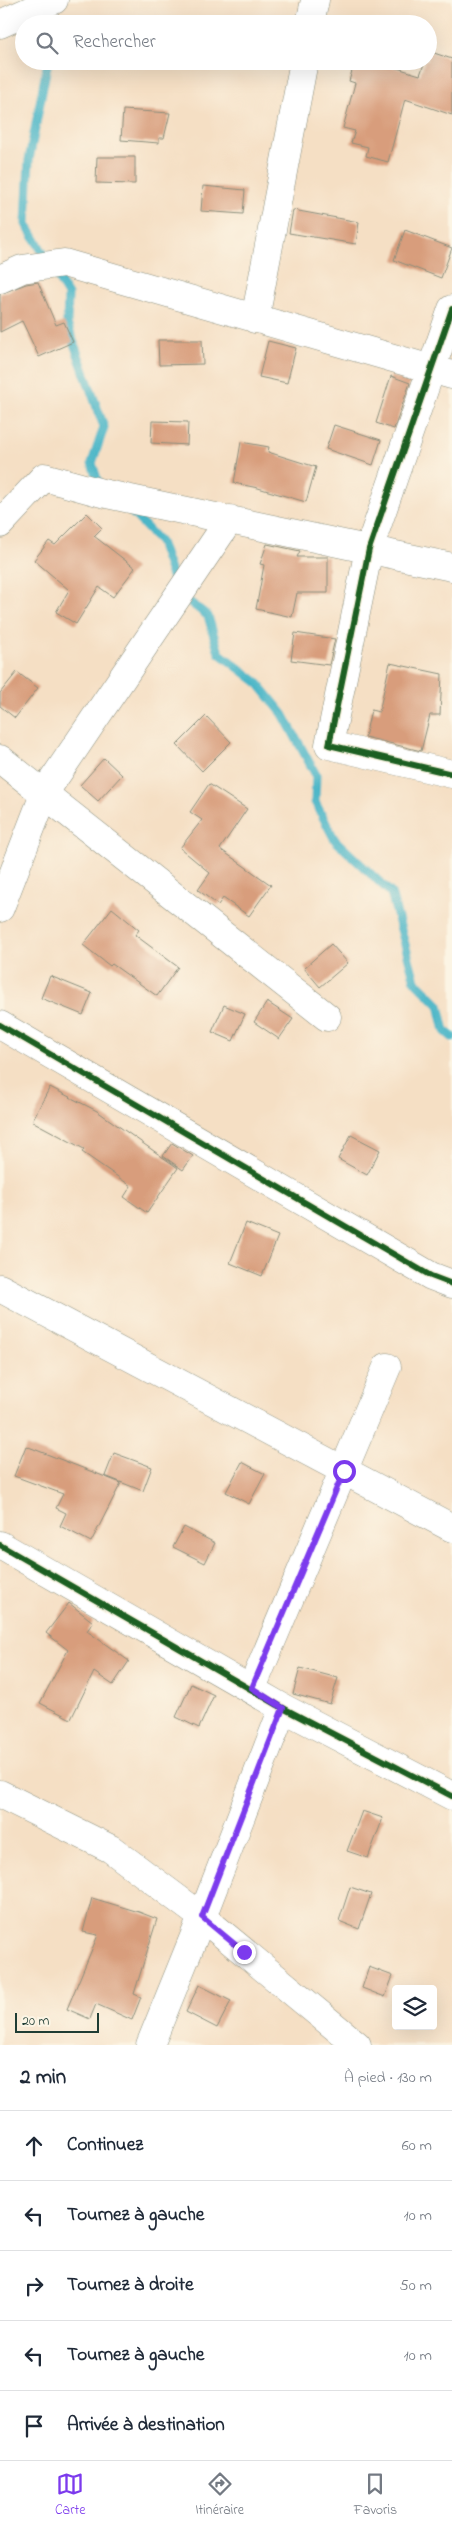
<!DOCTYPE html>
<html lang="fr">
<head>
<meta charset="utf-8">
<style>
	:root { --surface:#fff; --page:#f6f6f7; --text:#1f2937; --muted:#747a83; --line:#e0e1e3; --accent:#7c3aed }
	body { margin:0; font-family:"Indie Flower",sans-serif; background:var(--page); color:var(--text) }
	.controls { position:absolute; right:15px; bottom:15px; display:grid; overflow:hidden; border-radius:5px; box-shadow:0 5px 20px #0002 }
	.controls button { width:45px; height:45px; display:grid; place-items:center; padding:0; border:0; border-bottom:1px solid var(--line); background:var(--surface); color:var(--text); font:25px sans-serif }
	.scale { position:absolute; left:15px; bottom:12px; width:84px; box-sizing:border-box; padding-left:5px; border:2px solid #1f3d34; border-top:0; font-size:14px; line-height:18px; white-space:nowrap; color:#1f3d34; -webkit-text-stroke:4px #fcf5e5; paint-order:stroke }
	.stop { position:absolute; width:15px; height:15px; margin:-11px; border:4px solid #7c3aed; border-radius:50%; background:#fff }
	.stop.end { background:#7c3aed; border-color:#fff; box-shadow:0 1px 5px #0008 }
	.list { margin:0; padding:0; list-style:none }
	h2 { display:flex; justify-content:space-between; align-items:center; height:65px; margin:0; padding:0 20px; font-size:21px }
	h2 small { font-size:16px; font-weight:400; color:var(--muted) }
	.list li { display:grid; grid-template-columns:32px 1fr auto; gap:15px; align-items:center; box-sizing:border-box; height:70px; padding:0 20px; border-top:1px solid var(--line) }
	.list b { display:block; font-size:19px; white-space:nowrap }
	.list em { font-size:16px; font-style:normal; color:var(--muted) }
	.icon { flex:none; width:28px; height:28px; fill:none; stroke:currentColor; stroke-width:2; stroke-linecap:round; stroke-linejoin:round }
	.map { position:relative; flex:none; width:452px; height:2045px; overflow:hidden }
	.search { position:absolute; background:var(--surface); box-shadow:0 5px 20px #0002; left:15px; right:15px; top:15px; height:55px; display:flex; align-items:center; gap:12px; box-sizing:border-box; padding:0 18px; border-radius:28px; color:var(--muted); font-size:19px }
	.sheet { height:415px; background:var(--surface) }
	nav { display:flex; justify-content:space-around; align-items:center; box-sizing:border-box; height:70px; border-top:1px solid var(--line); background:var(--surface); font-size:14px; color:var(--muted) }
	nav a { display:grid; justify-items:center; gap:2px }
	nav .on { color:var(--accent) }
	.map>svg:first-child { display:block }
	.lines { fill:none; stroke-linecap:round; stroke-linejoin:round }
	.stream { stroke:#4bb6c7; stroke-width:9 }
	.building { fill:#d89d7c }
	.minor-casing { stroke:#8a8e7c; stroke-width:29 }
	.minor { stroke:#fff; stroke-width:28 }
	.cycleway-casing { stroke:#fcf5e5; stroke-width:9 }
	.cycleway { stroke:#1b5e20; stroke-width:6 }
	.route { stroke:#7c3aed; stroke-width:6 }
</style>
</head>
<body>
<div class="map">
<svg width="452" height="2045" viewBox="0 0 452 2045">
	<rect width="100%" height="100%" fill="#fcf5e5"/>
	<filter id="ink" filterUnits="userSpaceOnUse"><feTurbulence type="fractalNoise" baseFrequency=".02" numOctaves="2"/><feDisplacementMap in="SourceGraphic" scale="10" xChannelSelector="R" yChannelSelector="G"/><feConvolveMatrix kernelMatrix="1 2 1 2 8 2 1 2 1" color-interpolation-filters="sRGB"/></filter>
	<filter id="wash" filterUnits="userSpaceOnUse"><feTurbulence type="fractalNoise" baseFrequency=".0096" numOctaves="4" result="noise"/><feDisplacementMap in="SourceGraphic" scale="20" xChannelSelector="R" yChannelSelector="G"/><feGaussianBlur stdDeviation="1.12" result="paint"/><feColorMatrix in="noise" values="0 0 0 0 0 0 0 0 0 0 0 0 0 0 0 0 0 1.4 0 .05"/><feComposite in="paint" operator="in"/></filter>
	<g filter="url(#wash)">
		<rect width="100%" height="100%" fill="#f5dfc4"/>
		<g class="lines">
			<!-- stream -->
			<path class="stream" d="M 50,24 L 51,7
				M 48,61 L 29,160 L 26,224 L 68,295 L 67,324 L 104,427 L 92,463 L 100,488
				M 126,506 L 160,542 L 178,593 L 208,616 L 219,653 L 257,682 L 283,714 L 316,775 L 315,802 L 335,840 L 391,893 L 415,981 L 439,1005 L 445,1031 L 452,1037"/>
		</g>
		<g id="blocks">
			<!-- building -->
			<path class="building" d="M 428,51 L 452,59 L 452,115 L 405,99 L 388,162 L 366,156 L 368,147 L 351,143 L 355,131 L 343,128 L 355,83 L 349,81 L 355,61 L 374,61 L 420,75 L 425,61 L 428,61 Z
				M 123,110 L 170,113 L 164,138 L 159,138 L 159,143 L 121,140 Z
				M 97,157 L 135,157 L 135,184 L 96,183 Z
				M 203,186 L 245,190 L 243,214 L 201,211 Z
				M 293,210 L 359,222 L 356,244 L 289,233 Z
				M 405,230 L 452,248 L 441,278 L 394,260 Z
				M 38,282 L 56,325 L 64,322 L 73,342 L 39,357 L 22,321 L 0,332 L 0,294 L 26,284 Z
				M 158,340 L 202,340 L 203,364 L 159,365 Z
				M 268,341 L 296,348 L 287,383 L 259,377 Z
				M 391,376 L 410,383 L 394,429 L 376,423 Z
				M 152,421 L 188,422 L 187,445 L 151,443 Z
				M 334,425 L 381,440 L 373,465 L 326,449 Z
				M 241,442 L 269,447 L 268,452 L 316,467 L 306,502 L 258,488 L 234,483 Z
				M 87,513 L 102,528 L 94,536 L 135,568 L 113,597 L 99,587 L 76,624 L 56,612 L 69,590 L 34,560 L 49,541 L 55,545 Z
				M 267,544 L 300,551 L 297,557 L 328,557 L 328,593 L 297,593 L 292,617 L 256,609 L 264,565 L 260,564 Z
				M 295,633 L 335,639 L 329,665 L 291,660 Z
				M 390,663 L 442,674 L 440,715 L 430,715 L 421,751 L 365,737 L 371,710 L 379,712 Z
				M 17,672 L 38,688 L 15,718 L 0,706 L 0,693 Z
				M 206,716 L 231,742 L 202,771 L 177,745 Z
				M 104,758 L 122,775 L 98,801 L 80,785 Z
				M 209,784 L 247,809 L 220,849 L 271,885 L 249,916 L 223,898 L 218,905 L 198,890 L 210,873 L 180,848 L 202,820 L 190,812 Z
				M 112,908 L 139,930 L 135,935 L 178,967 L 157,996 L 112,964 L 110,966 L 83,945 Z
				M 331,944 L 348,963 L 320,987 L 304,968 Z
				M 50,976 L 92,993 L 83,1015 L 41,998 Z
				M 267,1002 L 293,1019 L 279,1039 L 254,1022 Z
				M 224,1005 L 245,1014 L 233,1041 L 212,1032 Z
				M 50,1087 L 97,1111 L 178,1168 L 147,1213 L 124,1197 L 131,1186 L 82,1152 L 84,1149 L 32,1121 Z
				M 351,1135 L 380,1150 L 367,1175 L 338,1159 Z
				M 172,1143 L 193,1156 L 183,1170 L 163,1156 Z
				M 246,1223 L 278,1236 L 262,1276 L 230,1263 Z
				M 26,1446 L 121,1483 L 91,1542 L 60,1526 L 66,1513 L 56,1508 L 63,1494 L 14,1476 Z
				M 114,1453 L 152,1467 L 143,1491 L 105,1476 Z
				M 242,1462 L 265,1474 L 249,1504 L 226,1492 Z
				M 184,1527 L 215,1543 L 205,1563 L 173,1547 Z
				M 69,1603 L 93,1622 L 87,1631 L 129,1661 L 113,1685 L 94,1672 L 71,1719 L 40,1703 L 68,1650 L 46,1633 Z
				M 300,1668 L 338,1678 L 330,1704 L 293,1694 Z
				M 191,1684 L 214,1695 L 199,1728 L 176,1717 Z
				M 362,1811 L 383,1818 L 368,1858 L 347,1851 Z
				M 350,1887 L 371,1894 L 359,1929 L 339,1921 Z
				M 92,1898 L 139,1912 L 157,1919 L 134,1994 L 141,1997 L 132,2020 L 96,2004 L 90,2019 L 67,2009 L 98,1935 L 83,1932 Z
				M 369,1967 L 393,1976 L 385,1997 L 362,1988 Z
				M 199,1985 L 231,2001 L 217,2028 L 186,2012 Z"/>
		</g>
	</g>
	<g filter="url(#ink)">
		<use href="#blocks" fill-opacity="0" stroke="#8a8e7c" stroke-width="1"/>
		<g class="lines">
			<defs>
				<path id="minor" d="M 0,24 L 54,0
					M 310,24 L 315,0
					M 0,279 L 22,269 L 64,263 L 452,375
					M 452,309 L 369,549 L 329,745 L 452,774
					M 255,319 L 304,61
					M 0,524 L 44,477 L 102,493 L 452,567
					M 0,759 L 327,1017
					M 0,908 L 45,792 L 230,519
					M 0,1025 L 431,1276 L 452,1284
					M 0,1288 L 452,1528
					M 0,1545 L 283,1708 L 452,1796
					M 252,1688 L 387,1367
					M 0,1794 L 111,1849 L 202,1917 L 357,2045
					M 150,2045 L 202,1917 L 283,1708"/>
			</defs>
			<!-- minor casing -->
			<use href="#minor" class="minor-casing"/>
			<!-- minor -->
			<use href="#minor" class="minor"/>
			<defs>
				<path id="cycleway" d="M 452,309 L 369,549 L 329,745 L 452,774
					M 0,1025 L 431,1276 L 452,1284
					M 0,1545 L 283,1708 L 452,1796"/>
			</defs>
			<!-- cycleway casing -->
			<use href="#cycleway" class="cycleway-casing"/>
			<!-- cycleway -->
			<use href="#cycleway" class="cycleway"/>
		</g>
	</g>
	<g class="lines" filter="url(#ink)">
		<!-- route -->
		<path class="route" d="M 244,1952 L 202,1917 L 283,1708 L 252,1688 L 344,1471"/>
	</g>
</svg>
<div class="controls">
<button><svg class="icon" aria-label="layers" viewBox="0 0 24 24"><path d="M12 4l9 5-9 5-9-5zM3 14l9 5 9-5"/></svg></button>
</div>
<div class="scale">20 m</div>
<div class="stop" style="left:344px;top:1471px"></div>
<div class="stop end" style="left:244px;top:1952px"></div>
<div class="search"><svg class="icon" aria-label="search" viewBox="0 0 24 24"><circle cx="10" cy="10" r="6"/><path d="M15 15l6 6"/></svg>Rechercher</div>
</div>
<section class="sheet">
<h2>2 min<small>À pied · 130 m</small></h2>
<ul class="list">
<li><svg class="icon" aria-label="ahead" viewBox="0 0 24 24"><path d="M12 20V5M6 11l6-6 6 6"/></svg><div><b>Continuez</b></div><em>60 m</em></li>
<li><svg class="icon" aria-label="left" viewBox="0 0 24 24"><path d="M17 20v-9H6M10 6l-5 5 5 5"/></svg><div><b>Tournez à gauche</b></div><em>10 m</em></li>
<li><svg class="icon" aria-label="right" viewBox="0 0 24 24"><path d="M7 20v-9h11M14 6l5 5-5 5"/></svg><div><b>Tournez à droite</b></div><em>50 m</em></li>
<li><svg class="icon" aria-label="left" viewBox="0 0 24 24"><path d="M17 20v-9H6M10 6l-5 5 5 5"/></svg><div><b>Tournez à gauche</b></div><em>10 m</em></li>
<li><svg class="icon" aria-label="arrive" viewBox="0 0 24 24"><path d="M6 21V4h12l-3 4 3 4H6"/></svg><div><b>Arrivée à destination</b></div></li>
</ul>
</section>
<nav>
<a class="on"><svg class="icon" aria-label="map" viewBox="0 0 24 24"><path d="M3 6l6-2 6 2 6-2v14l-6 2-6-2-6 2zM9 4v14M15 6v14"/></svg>Carte</a>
<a><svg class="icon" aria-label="directions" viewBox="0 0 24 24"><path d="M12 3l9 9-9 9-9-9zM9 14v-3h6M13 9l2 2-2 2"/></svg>Itinéraire</a>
<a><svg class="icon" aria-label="saved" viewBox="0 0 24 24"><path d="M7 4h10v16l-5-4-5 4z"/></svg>Favoris</a>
</nav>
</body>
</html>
